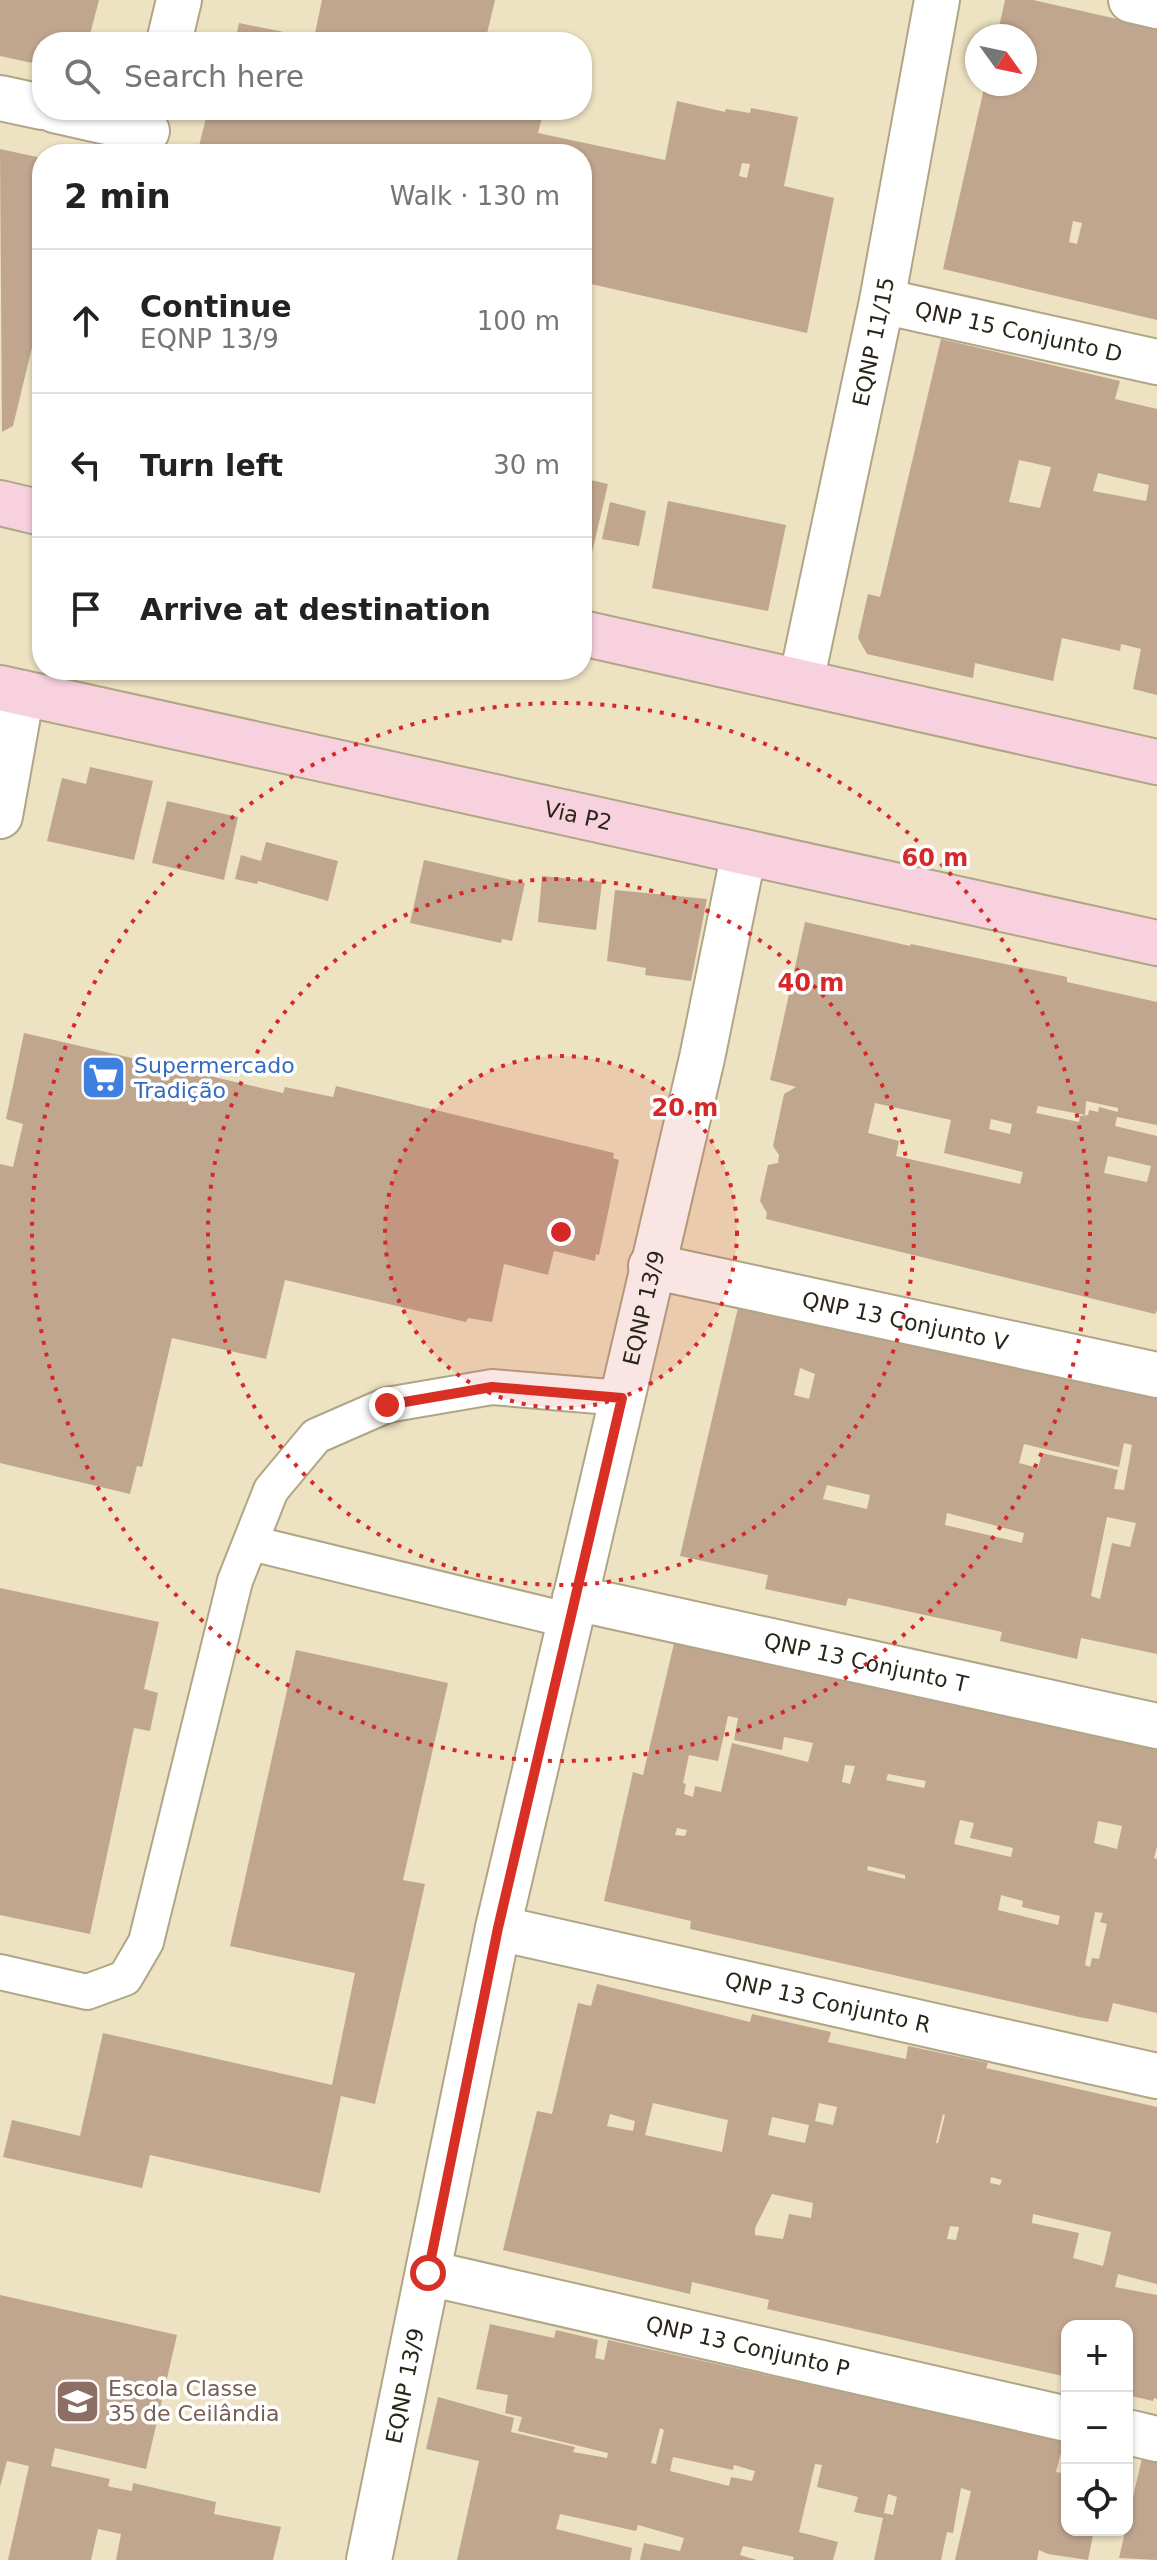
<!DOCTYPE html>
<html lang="en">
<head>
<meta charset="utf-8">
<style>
	:root { --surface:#fff; --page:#f6f6f6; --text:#222; --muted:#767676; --line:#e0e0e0 }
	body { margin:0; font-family:"DejaVu Sans",sans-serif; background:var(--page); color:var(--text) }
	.controls { position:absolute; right:24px; bottom:24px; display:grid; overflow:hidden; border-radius:16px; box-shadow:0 2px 6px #0004 }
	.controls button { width:72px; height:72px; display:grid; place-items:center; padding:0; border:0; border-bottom:2px solid var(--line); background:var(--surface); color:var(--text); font:40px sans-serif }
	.compass { position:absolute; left:965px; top:24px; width:72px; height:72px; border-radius:50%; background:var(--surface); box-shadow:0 2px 6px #0004; rotate:123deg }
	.stop { position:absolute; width:24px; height:24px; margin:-18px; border:6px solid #d93025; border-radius:50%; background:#fff }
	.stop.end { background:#d93025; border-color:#fff; box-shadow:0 2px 8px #0008 }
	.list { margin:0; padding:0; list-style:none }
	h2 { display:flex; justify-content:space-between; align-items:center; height:104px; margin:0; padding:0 32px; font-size:34px }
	h2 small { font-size:26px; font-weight:400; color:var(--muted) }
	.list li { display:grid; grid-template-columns:52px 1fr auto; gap:24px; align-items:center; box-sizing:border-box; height:144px; padding:0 32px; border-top:2px solid var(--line) }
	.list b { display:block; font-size:30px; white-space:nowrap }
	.list p { margin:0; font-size:26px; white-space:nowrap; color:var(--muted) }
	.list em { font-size:26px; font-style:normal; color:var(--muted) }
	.icon { flex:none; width:44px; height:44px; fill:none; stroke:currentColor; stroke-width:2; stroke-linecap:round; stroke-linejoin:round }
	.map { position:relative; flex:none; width:1157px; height:2560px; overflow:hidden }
	.search { position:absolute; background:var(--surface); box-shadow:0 2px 6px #0004; left:32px; top:32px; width:560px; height:88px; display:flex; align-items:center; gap:20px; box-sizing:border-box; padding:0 28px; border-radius:32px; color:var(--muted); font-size:30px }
	.panel { position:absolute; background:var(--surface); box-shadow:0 2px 6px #0004; left:32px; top:144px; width:560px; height:536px; border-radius:32px }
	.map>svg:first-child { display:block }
	.building { fill:#c1a68f; fill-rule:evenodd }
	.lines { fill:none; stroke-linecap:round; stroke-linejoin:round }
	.service-casing { stroke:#b0a686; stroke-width:38 }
	.minor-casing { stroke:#b0a686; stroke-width:48 }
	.secondary-casing { stroke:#b0a686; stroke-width:48 }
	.service { stroke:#fff; stroke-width:34 }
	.minor { stroke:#fff; stroke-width:44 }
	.secondary { stroke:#f8d1de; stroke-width:44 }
	.route { stroke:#d93025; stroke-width:10 }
	.ring { fill:none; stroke:#d62828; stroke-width:4; stroke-dasharray:4 8 }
	.labels { text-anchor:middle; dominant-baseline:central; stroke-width:7; stroke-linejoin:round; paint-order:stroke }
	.street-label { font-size:22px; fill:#292518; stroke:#fff }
	.shop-label { font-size:22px; fill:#366cbe; stroke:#fff; text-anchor:start }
	.education-label { font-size:22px; fill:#785e54; stroke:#fff; text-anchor:start }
	.centre { fill:#d62828; stroke:#fff; stroke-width:4 }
	.ring-label { font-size:24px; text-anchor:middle; font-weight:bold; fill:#d62828; stroke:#fff; stroke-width:7; stroke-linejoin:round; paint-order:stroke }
</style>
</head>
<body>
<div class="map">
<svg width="1157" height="2560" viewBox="0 0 1157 2560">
	<rect width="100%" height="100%" fill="#ede2c1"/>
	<!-- building -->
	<path class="building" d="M 0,0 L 99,0 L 88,42 L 42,42 L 42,65 L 0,56 Z
		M 322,0 L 495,0 L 485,42 L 235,42 L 239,23 L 314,38 Z
		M 1005,0 L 1033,0 L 1157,28 L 1157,320 L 943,269 L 985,84 L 1025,84 L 1025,36 L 997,36 ZM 1073,221 L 1082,223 L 1077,244 L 1069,242 Z
		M 677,101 L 725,112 L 726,109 L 750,113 L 751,108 L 798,117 L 784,186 L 834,198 L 807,333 L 582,282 L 582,154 L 197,154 L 208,110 L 510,110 L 542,117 L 538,133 L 665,160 ZM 742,163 L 750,164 L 747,178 L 739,176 Z
		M 0,149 L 42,158 L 42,306 L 13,426 L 2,432 Z
		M 941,339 L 1120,381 L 1115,399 L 1157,409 L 1157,695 L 1133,689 L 1141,649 L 1121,644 L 1120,651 L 1062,638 L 1053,681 L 975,663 L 973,678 L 867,654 L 858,638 L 868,594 L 880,597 L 881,593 ZM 1019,460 L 1051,467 L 1040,508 L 1009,502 ZM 1098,473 L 1149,485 L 1146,501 L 1093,491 Z
		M 582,478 L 608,484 L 591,557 L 582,555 Z
		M 668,501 L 786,525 L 768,611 L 652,588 Z
		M 610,502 L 646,511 L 639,546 L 602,539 Z
		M 90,767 L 153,781 L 134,860 L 47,841 L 62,778 L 86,784 Z
		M 167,801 L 238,817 L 224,880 L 152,863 Z
		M 266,842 L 338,861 L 328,901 L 258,881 L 257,884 L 235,879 L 241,855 L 261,861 Z
		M 424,860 L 525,883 L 512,941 L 502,939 L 501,943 L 410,923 Z
		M 542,876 L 602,882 L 596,930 L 538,922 Z
		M 615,890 L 707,899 L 691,981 L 645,975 L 646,968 L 607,961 Z
		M 805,922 L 910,946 L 911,944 L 1067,977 L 1067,982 L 1157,1002 L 1157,1125 L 1117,1117 L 1115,1126 L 1157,1136 L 1157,1310 L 1155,1314 L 766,1219 L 767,1213 L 760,1201 L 768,1165 L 778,1163 L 779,1155 L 773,1146 L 784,1094 L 796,1087 L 770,1080 ZM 1086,1101 L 1118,1108 L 1118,1112 L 1099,1107 L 1098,1112 L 1089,1110 L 1088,1115 L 1080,1116 L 1079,1122 L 1036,1113 L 1038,1106 L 1085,1115 ZM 875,1103 L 951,1120 L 944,1153 L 1023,1172 L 1020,1184 L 896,1156 L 899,1141 L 868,1133 ZM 991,1119 L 1012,1124 L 1010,1134 L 989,1129 ZM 1108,1156 L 1151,1166 L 1147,1182 L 1104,1173 Z
		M 24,1033 L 283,1093 L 285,1087 L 333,1097 L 336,1086 L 614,1153 L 613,1158 L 619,1160 L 599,1255 L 596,1254 L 595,1261 L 554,1251 L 548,1275 L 504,1264 L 492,1322 L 468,1318 L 466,1322 L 285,1280 L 266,1359 L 172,1338 L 142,1467 L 137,1466 L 130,1494 L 0,1463 L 0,1164 L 13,1167 L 23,1124 L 6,1119 Z
		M 740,1299 L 1157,1381 L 1157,1654 L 1081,1638 L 1077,1659 L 1000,1641 L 1002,1632 L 848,1598 L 846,1606 L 765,1589 L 768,1575 L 680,1556 ZM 800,1368 L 815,1374 L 809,1399 L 794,1395 ZM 1124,1443 L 1132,1445 L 1124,1490 L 1114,1489 L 1118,1470 L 1042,1453 L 1038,1468 L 1019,1463 L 1024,1444 L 1119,1467 ZM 827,1485 L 870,1495 L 867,1509 L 823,1499 ZM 947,1513 L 1024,1533 L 1022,1543 L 945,1525 ZM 1107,1517 L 1136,1523 L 1130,1547 L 1112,1543 L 1100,1599 L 1091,1596 Z
		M 0,1588 L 159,1622 L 144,1689 L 158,1693 L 150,1731 L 134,1728 L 90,1934 L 0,1915 Z
		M 676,1635 L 1157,1744 L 1157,1846 L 1154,1858 L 1157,1859 L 1157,2013 L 1113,2003 L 1108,2022 L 1079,2017 L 690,1929 L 691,1921 L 604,1901 L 633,1772 L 643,1775 ZM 728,1716 L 738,1718 L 734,1740 L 782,1750 L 784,1737 L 813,1743 L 808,1762 L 732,1743 L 721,1792 L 695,1786 L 693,1797 L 684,1794 L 686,1784 L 683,1783 L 689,1755 L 718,1761 ZM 845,1765 L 855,1766 L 850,1784 L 842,1782 ZM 888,1774 L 926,1781 L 924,1788 L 886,1780 ZM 960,1820 L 974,1823 L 970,1838 L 1013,1848 L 1011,1857 L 954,1844 ZM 1098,1821 L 1122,1826 L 1117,1849 L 1094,1843 ZM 677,1828 L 687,1830 L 685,1836 L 675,1835 ZM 868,1866 L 905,1875 L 905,1879 L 867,1870 ZM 1001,1895 L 1023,1901 L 1022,1907 L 1060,1916 L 1058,1925 L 998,1910 ZM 1095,1912 L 1103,1913 L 1100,1922 L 1107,1924 L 1099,1959 L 1092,1958 L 1090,1967 L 1085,1965 Z
		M 296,1650 L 448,1683 L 403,1880 L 425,1884 L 375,2104 L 341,2096 L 320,2193 L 150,2155 L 142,2188 L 3,2157 L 12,2120 L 80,2136 L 103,2033 L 332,2085 L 355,1973 L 230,1946 Z
		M 597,1984 L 750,2022 L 752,2014 L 831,2032 L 828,2042 L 906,2059 L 908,2046 L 988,2063 L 986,2068 L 1157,2107 L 1157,2284 L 1118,2274 L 1115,2287 L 1157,2295 L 1157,2399 L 1154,2398 L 1153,2401 L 1127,2395 L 1127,2326 L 1067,2326 L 1067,2377 L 767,2309 L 769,2300 L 692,2282 L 690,2294 L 503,2250 L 537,2111 L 552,2114 L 578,2003 L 591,2006 ZM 653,2103 L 728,2120 L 722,2152 L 645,2135 ZM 819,2103 L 837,2107 L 833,2125 L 815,2121 ZM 610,2114 L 635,2121 L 633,2131 L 607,2126 ZM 943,2114 L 945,2115 L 938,2143 L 936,2143 ZM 772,2117 L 809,2125 L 805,2143 L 768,2135 ZM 991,2177 L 1002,2180 L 1000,2185 L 990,2183 ZM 772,2194 L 813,2203 L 811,2218 L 789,2214 L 783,2239 L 755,2235 L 755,2228 ZM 1033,2214 L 1111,2232 L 1103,2266 L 1073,2258 L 1079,2233 L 1032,2223 ZM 950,2226 L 959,2227 L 956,2240 L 947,2239 Z
		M 0,2295 L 177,2335 L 146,2469 L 55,2448 L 51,2466 L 110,2479 L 108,2486 L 111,2487 L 132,2491 L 133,2483 L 216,2502 L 214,2514 L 281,2527 L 273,2560 L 116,2560 L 121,2534 L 98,2529 L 91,2560 L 8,2560 L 29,2466 L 7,2461 L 0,2487 Z
		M 490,2324 L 554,2338 L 556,2330 L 598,2340 L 595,2358 L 604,2360 L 608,2340 L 1064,2441 L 1056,2472 L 1067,2474 L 1067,2530 L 1094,2530 L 1088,2560 L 1048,2554 L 1039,2550 L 1037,2560 L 955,2560 L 971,2491 L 961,2488 L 953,2533 L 947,2532 L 941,2560 L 874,2560 L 883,2518 L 854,2512 L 858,2497 L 817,2487 L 822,2465 L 815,2464 L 799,2532 L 838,2542 L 833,2560 L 793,2560 L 794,2557 L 743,2546 L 740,2555 L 757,2560 L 640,2560 L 644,2543 L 680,2551 L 684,2538 L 638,2525 L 636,2531 L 560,2514 L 556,2529 L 632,2548 L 630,2560 L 457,2560 L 479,2461 L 426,2449 L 438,2397 L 514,2418 L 511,2432 L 575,2447 L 573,2452 L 607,2458 L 608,2453 L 518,2431 L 522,2417 L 505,2413 L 508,2395 L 476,2389 ZM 660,2428 L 664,2430 L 656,2464 L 651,2463 ZM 673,2457 L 733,2470 L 734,2465 L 755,2471 L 752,2481 L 731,2477 L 729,2486 L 670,2471 ZM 888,2494 L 897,2497 L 893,2515 L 884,2513 Z
		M 1142,2458 L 1157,2462 L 1157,2560 L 1119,2558 Z"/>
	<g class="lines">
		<defs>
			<path id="service" d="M 251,1543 L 571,1621
				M 0,1972 L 87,1992 L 125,1978 L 146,1942 L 235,1581 L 271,1490 L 316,1436 L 387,1405 L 492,1387 L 622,1398"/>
			<g id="minor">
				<path d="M 1131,0 L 1157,6"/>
				<path d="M 169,42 L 179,0"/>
				<path d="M 0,98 L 42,107"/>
				<path d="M 54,110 L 147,131"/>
				<path id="s1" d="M 882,301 L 1157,362"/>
				<path id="s2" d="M 801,682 L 882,301 L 937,0"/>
				<path d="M 0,816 L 22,693"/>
				<path id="s3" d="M 651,1266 L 1157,1375"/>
				<path id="s4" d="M 575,1598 L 1157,1726"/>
				<path id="s5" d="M 498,1928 L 1157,2076"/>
				<path id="s6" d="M 428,2273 L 1067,2419"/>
				<path d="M 1127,2432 L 1157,2439"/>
				<path id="s7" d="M 369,2560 L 498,1928 L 702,1058 L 744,852"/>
			</g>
			<g id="secondary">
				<path d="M 0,503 L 42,513"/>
				<path d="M 582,633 L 1157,762"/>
				<path id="s8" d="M 0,688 L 1157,943"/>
			</g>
		</defs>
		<!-- service casing -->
		<use href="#service" class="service-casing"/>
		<!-- minor casing -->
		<use href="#minor" class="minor-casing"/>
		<!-- secondary casing -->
		<use href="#secondary" class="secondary-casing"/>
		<!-- service -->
		<use href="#service" class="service"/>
		<!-- minor -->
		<use href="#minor" class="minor"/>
		<!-- secondary -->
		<use href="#secondary" class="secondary"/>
	</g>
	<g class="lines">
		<!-- route -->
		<path class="route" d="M 387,1405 L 492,1387 L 622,1398 L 498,1928 L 428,2273"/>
	</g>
	<!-- distance rings -->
	<circle cx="561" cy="1232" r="176" fill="#d62828" fill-opacity=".12"/>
	<g class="ring">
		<circle cx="561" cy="1232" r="176"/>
		<circle cx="561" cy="1232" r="353"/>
		<circle cx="561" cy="1232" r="529"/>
	</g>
	<!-- icons -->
	<defs>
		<symbol id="supermarket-square" viewBox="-11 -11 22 22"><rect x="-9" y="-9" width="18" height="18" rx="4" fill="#3f7fe0" stroke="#fff"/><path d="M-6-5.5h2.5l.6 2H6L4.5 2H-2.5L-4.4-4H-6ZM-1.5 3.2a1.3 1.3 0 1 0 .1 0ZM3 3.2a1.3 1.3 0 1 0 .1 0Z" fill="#fff"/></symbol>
		<symbol id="school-square" viewBox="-11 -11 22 22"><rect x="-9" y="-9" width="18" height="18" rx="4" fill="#8d6e63" stroke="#fff"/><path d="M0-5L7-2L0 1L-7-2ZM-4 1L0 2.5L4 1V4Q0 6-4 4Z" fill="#fff"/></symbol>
	</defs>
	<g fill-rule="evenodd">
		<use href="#supermarket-square" x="78" y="1052" width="51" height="51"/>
		<use href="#school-square" x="52" y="2376" width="51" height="51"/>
	</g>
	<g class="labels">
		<!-- street labels -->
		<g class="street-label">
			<text stroke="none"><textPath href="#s1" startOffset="140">QNP 15 Conjunto D</textPath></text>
			<text stroke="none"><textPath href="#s2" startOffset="348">EQNP 11/15</textPath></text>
			<text stroke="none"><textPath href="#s8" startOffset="592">Via P2</textPath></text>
			<text stroke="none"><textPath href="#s7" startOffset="1282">EQNP 13/9</textPath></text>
			<text stroke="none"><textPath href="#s3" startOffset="260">QNP 13 Conjunto V</textPath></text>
			<text stroke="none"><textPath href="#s4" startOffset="298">QNP 13 Conjunto T</textPath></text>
			<text stroke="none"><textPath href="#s5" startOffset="338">QNP 13 Conjunto R</textPath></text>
			<text stroke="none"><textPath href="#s6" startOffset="328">QNP 13 Conjunto P</textPath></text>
			<text stroke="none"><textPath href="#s7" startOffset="178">EQNP 13/9</textPath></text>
		</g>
		<!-- shop labels -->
		<g class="shop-label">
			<text x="134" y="1065">Supermercado<tspan x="134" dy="25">Tradição</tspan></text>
		</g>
		<!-- education labels -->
		<g class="education-label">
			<text x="108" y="2388">Escola Classe<tspan x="108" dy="25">35 de Ceilândia</tspan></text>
		</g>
	</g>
	<circle cx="561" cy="1232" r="12" class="centre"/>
	<g class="ring-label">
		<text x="935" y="866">60 m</text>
		<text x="811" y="991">40 m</text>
		<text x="685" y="1116">20 m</text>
	</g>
</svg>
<div class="controls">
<button>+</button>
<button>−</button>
<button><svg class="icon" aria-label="locate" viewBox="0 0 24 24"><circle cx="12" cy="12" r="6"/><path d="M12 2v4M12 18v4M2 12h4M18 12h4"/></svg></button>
</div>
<svg class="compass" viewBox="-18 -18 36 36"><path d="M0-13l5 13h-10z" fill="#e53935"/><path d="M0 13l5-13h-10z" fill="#767676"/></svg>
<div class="stop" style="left:428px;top:2273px"></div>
<div class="stop end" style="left:387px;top:1405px"></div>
<div class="search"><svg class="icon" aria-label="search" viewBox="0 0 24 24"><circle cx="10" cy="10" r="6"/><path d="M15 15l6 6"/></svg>Search here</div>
<section class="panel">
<h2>2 min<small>Walk · 130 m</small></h2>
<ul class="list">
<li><svg class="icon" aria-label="ahead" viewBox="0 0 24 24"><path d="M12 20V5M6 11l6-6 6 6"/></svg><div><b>Continue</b><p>EQNP 13/9</p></div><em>100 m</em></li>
<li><svg class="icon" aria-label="left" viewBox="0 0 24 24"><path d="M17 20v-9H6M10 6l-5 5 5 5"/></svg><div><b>Turn left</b></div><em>30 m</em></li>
<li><svg class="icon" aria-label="arrive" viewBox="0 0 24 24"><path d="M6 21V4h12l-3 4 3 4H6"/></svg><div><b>Arrive at destination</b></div></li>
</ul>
</section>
</div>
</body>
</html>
